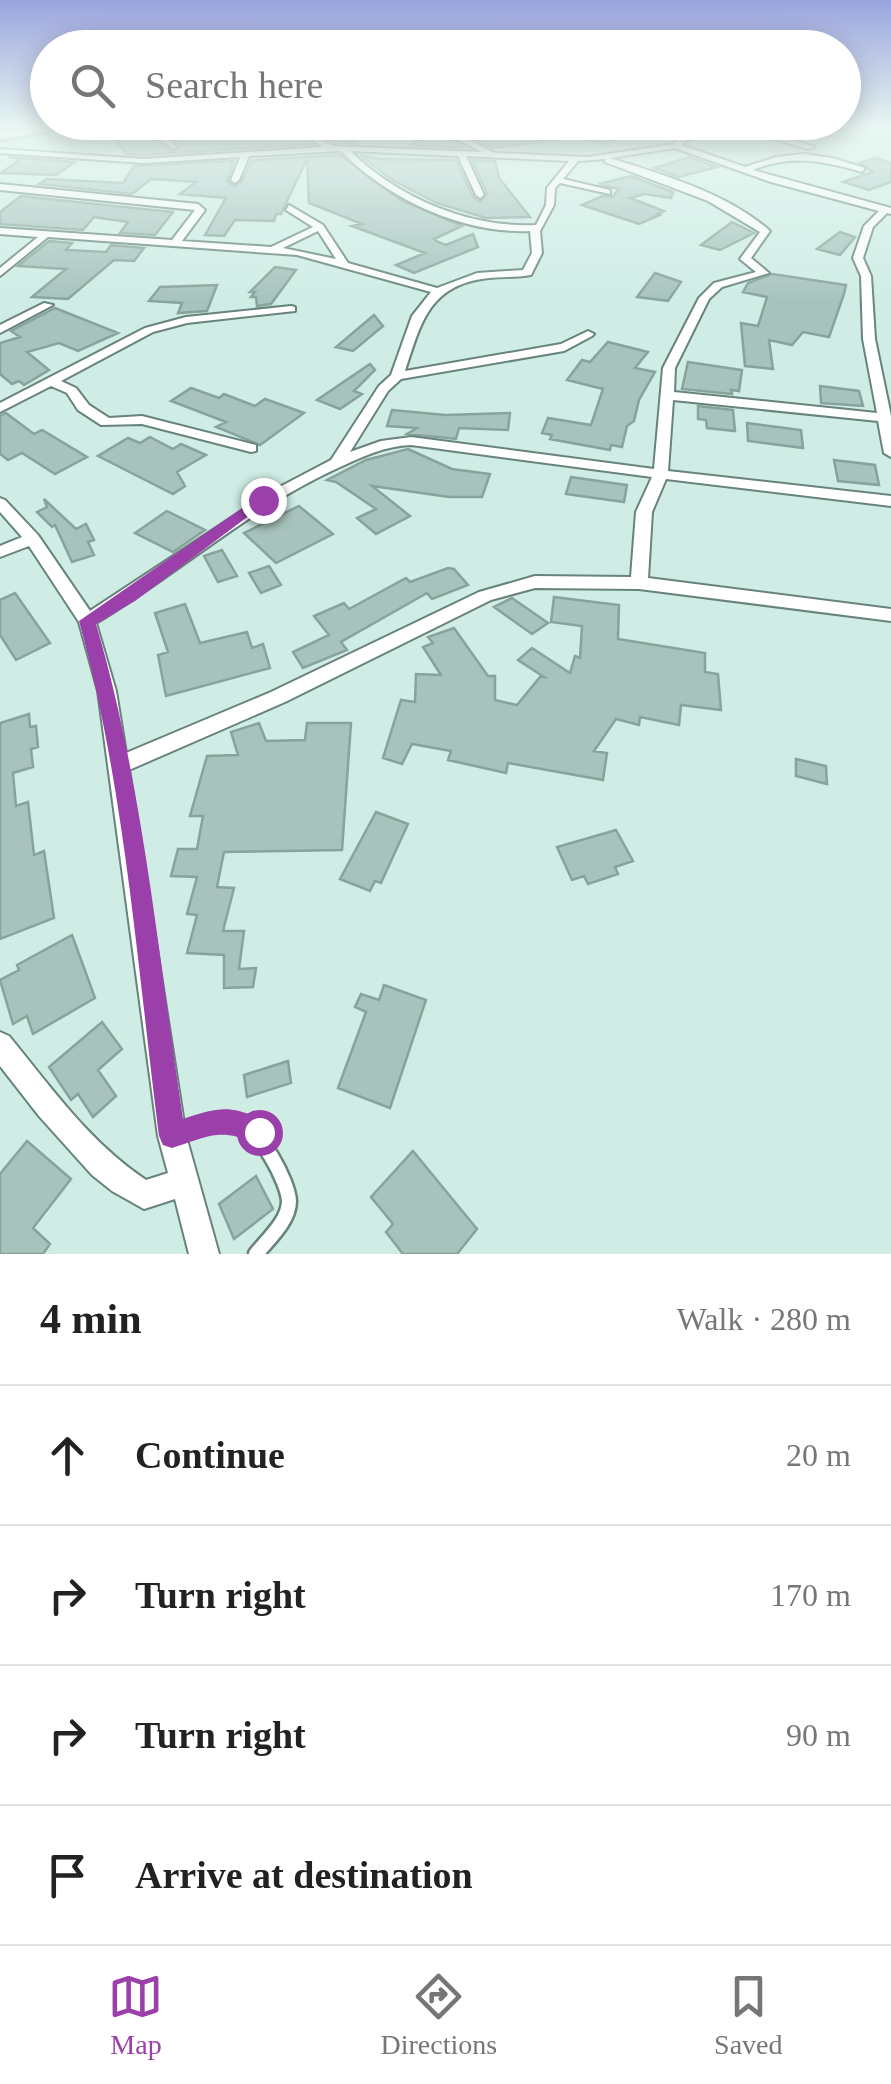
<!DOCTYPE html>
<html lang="en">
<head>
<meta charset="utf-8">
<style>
	:root { --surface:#fff; --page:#f6f6f6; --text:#222; --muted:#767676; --line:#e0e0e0; --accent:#9b40ab }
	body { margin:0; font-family:"Times New Roman",serif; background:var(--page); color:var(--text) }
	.stop { position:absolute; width:30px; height:30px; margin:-22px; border:8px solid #9b40ab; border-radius:50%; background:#fff }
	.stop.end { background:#9b40ab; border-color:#fff; box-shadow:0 2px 10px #0008 }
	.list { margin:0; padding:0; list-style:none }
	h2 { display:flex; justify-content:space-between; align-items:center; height:130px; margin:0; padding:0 40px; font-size:42px }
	h2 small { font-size:32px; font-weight:400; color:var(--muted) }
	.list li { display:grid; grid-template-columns:65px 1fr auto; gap:30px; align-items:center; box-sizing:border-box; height:140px; padding:0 40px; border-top:2px solid var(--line) }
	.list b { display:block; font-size:38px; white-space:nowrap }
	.list em { font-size:32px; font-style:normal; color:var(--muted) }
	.icon { flex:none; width:55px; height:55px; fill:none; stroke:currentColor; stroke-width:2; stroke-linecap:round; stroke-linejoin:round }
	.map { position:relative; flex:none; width:891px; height:1254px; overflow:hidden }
	.search { position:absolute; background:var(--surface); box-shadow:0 5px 25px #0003; left:30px; right:30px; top:30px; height:110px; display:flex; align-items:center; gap:25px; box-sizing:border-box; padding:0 35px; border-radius:55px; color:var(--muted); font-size:38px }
	.sheet { height:690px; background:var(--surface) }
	nav { display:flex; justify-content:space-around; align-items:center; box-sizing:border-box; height:140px; border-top:2px solid var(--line); background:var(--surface); font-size:28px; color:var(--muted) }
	nav a { display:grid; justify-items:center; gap:5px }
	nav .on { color:var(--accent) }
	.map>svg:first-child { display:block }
	.building { fill:#a7c3bc; stroke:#88a39c; stroke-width:2.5 }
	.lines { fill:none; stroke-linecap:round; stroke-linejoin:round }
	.service-far1-casing { stroke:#68837d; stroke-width:6 }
	.service-casing { stroke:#68837d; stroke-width:19 }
	.minor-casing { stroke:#68837d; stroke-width:4 }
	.trunk-casing { stroke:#68837d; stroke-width:5 }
	.service-far1 { stroke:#fff; stroke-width:4 }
	.service { stroke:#fff; stroke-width:14 }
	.minor { fill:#fff; fill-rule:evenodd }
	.trunk { fill:#fff; fill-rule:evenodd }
	.route { fill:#9b40ab }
</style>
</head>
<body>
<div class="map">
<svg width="891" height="1254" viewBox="0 0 891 1254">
	<rect width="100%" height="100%" fill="#cfede5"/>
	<!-- building -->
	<path class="building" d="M 100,128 L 142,128 L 174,153 L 179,144 L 157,128 L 274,128 L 277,134 L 318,128 L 303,134 L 311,144 L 144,155 L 126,154 L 114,138 Z
		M 344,128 L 379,128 L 379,129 L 352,139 L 357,143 L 333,142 L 325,137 Z
		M 391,128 L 431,128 L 465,148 L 411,145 L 418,141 Z
		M 452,128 L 643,128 L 644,130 L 604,144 L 578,136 L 494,148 Z
		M 340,155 L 402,201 L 462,226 L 434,239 L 438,242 L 446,245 L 473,234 L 478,247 L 414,273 L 396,265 L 425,253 L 352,226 L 362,224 L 309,203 L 307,159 L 281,214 L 276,214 L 274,221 L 235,220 L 224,236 L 205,235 L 226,198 L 180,194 L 196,182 L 151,179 L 132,194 L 39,184 L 47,179 L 123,183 L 134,166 L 234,161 L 227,181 L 235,187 L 242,181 L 252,160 Z
		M 360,155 L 379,159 L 456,160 L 473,197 L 480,202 L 487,193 L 472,160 L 495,161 L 499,178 L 530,217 L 486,218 L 437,203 L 392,180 Z
		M 8,157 L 75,162 L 56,175 L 1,173 L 21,159 Z
		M 689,157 L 717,167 L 679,177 L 654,168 Z
		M 875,158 L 891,163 L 891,182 L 869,190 L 843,182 L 873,172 L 860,163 Z
		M 631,176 L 673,192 L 671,198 L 645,194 L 630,198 L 664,211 L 657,214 L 660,215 L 639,224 L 582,205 L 602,196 L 612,197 L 619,189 L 599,184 Z
		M 21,196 L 114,206 L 173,212 L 155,235 L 120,233 L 128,222 L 94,217 L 83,230 L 0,224 L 0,212 Z
		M 732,222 L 754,233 L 720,250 L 701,245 Z
		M 840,232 L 855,237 L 840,255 L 817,249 Z
		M 49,241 L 72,243 L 66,250 L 106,252 L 111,245 L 144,248 L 134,261 L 114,260 L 68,299 L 32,297 L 66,269 L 18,266 Z
		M 275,267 L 296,270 L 271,304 L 257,306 L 256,297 L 251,297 L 255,292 L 250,292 Z
		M 655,273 L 681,282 L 668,301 L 637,297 Z
		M 772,274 L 846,285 L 844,294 L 829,337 L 803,332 L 792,345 L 769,340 L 773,369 L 745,366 L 741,323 L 758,326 L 767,297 L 743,292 L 748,283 Z
		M 217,285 L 207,311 L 178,313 L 182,303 L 149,301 L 160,287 Z
		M 55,308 L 118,333 L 78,351 L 59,343 L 27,352 L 49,370 L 24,385 L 19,381 L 12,384 L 0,374 L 0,343 L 20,337 L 11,331 Z
		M 374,315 L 383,326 L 353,351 L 336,347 Z
		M 608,342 L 648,352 L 635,368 L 655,372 L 639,400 L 634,421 L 627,426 L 622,447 L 611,445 L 610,450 L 550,439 L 552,435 L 542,433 L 548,418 L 591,425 L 603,389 L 567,380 L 582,360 L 590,362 Z
		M 688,362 L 742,370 L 739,391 L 731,390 L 732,394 L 682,389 Z
		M 370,364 L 375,370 L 354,391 L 362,394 L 340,409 L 317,400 Z
		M 820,386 L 859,391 L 863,406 L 821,403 Z
		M 191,388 L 219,398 L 224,394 L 255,406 L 265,399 L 304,413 L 260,445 L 216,427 L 226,422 L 171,401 Z
		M 698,406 L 733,410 L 735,431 L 707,428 L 706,420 L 698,419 Z
		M 392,410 L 445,415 L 510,413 L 508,430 L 459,428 L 456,439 L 407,434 L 417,428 L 387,426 Z
		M 6,413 L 34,434 L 42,430 L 87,457 L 55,474 L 22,453 L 8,460 L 0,454 L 0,416 Z
		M 747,423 L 801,430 L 803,448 L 748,441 Z
		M 150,437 L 173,449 L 181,444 L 206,455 L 177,472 L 185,486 L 173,494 L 98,456 L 128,438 L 140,443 Z
		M 408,449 L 452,469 L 490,474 L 482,497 L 449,497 L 372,486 L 410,516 L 376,534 L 357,518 L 376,509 L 336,482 L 327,480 L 366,460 Z
		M 834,460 L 875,465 L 879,485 L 838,481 Z
		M 571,477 L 627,485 L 624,502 L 566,494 Z
		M 44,499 L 76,529 L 86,524 L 94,540 L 88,542 L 94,555 L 72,562 L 55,525 L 52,527 L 37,512 L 47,507 Z
		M 299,506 L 333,534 L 276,563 L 244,533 Z
		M 167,511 L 205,530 L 173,552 L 135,533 Z
		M 222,550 L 237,576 L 218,582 L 204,556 Z
		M 269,566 L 281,585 L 261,593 L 249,573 Z
		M 448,568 L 454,569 L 468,585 L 432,599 L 427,593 L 341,642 L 347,650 L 303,668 L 293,652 L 329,635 L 314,616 L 344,603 L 349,609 L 406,578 L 410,582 Z
		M 15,593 L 50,643 L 16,660 L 0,635 L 0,600 Z
		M 554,597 L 619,605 L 618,639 L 705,653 L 705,672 L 718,674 L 721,710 L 681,705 L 679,725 L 640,717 L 639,725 L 616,719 L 594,751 L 607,753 L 603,780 L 508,763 L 506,773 L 448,760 L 451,751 L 412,744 L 402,764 L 383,758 L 401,700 L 415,702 L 416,674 L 441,675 L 423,647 L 433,643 L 428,637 L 454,628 L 488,676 L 495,676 L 495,700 L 517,705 L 540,677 L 544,677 L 518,660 L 532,648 L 570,673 L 575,656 L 580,658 L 582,626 L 551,622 Z
		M 512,598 L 548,623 L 532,634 L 494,607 Z
		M 185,604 L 200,643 L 247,632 L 252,648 L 263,644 L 270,668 L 166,696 L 158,655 L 168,652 L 155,613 Z
		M 29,714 L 30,727 L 36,726 L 38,747 L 31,749 L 33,767 L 13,773 L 16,806 L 28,802 L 34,855 L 44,851 L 54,918 L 0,939 L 0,723 Z
		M 259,723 L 266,741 L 305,740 L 307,723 L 351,723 L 342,850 L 224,852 L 217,887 L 234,888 L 223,931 L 244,931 L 239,969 L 256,968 L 253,987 L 224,988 L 224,955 L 187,953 L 197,915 L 187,914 L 197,877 L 171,876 L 178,849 L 197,849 L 203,816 L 190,816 L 207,756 L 238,755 L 231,732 Z
		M 796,759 L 826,766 L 827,784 L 796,776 Z
		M 376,812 L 408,824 L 381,883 L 375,881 L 370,891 L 340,879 Z
		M 616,830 L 633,861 L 615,867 L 618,874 L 588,884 L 584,876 L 572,880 L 557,847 Z
		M 72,935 L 95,998 L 33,1034 L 27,1016 L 13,1024 L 0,980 L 19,970 L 17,965 Z
		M 384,985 L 426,1000 L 390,1108 L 338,1088 L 366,1012 L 355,1007 L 361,994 L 379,1000 Z
		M 102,1022 L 122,1049 L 98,1070 L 116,1096 L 93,1117 L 78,1094 L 71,1100 L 49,1067 Z
		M 288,1061 L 291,1083 L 247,1097 L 244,1075 Z
		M 27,1141 L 71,1179 L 33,1228 L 50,1244 L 43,1254 L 0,1254 L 0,1174 Z
		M 413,1151 L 477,1229 L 457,1254 L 403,1254 L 386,1232 L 393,1224 L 371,1197 Z
		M 256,1176 L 273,1209 L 234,1239 L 219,1204 Z"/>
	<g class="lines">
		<defs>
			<path id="service-far1" d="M 148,128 L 174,147"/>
			<path id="service" d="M 177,1134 C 196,1128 219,1118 239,1123 C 259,1128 288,1181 289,1201 C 289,1221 268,1239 256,1254"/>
			<path id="minor" d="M 329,128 L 340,128 L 316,136 L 332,146 L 482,152 L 434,128 L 444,128 L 495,153 L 588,157 L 674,144 C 684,131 709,128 726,128 L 685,141 L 681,145 L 745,167 L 776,157 L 804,154 L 832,158 L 865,168 L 862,172 C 824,161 791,154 753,170 L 891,208 L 891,214 L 887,213 L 873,227 L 863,258 L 871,276 L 875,339 L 891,416 L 891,457 L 884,453 L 878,421 L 673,400 L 668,471 L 891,496 L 891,506 L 666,479 L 652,512 L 648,578 L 891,609 L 891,621 L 639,589 L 535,588 L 491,600 L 285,702 L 129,770 L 186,1136 L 219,1254 L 189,1254 L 175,1199 L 144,1209 L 112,1191 L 92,1175 L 39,1116 L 0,1066 L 0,1032 L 9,1036 C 51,1087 90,1143 146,1180 L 168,1173 L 158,1136 L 98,691 L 79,622 L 29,546 L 0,557 L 0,546 L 22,537 L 0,512 L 0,498 L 5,500 L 38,535 L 90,611 L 272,491 L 331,460 L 379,386 L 391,375 L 412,316 L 431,292 L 297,255 L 48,237 L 0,276 L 0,268 L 38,237 L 0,234 L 0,228 L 172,240 L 195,210 L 0,190 L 0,184 L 198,204 L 205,210 L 182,241 L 271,247 L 313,227 L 286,210 L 289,205 L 323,225 L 348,263 L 437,288 L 477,273 L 523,270 L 532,253 L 530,231 C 462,234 388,199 341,151 L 249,156 L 239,180 L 235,183 L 231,180 L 240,157 L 144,163 L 0,153 L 0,149 L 144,159 L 323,147 L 306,136 ZM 675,148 L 771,182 L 879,211 L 864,226 L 853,258 L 861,276 L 863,339 L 877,413 L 674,392 L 675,368 L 709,299 L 722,287 L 769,273 L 751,258 L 770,231 C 727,193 664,175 610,158 ZM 350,151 L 458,156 L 476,195 L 480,198 L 484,195 L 466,156 L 569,161 L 547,188 L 546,205 L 536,225 C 469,228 398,198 350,151 ZM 605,159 L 605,162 L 708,201 L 760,232 L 740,259 L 756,272 L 714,283 L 699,298 L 663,368 L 654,469 L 411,437 L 381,441 L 350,452 L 388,391 L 401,379 L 564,351 L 592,336 L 594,334 L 588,331 L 561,344 L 405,371 C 420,326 428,287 482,279 C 498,276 515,278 531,275 L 542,253 L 540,231 L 554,205 L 555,188 L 560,183 L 610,194 L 610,190 L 563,179 L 578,161 ZM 318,231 L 336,259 L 283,248 ZM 411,445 L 652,477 L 636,512 L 631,577 L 535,576 L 479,592 L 271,692 L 126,753 L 116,691 L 96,623 C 178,574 250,508 338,468 C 361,457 385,446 411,445 Z
				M 739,128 L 751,128 L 815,147 L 808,149 Z
				M 44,303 L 53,305 L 0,333 L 0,325 Z
				M 291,306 L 295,307 L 295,311 L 187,323 L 153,332 L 61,381 L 76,388 L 89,405 L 109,418 L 142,416 L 256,445 L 256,451 L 251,452 L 142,424 L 101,425 L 78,410 L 67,393 L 51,386 L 0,412 L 0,403 L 145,328 L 186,317 Z"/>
			<path id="trunk" d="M 30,128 L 63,128 L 0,140 L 0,132 Z"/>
		</defs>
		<!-- service-far1 casing -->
		<use href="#service-far1" class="service-far1-casing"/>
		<!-- service casing -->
		<use href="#service" class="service-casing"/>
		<!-- minor casing -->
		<use href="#minor" class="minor-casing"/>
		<!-- trunk casing -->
		<use href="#trunk" class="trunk-casing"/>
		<!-- service-far1 -->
		<use href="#service-far1" class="service-far1"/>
		<!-- service -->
		<use href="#service" class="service"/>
		<!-- minor -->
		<use href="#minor" class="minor"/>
		<!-- trunk -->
		<use href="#trunk" class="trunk"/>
	</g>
	<!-- sky -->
	<linearGradient id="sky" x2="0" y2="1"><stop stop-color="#9aa4de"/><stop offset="0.42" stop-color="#e9f7f3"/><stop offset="1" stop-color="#e9f7f3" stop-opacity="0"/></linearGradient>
	<rect width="891" height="303" fill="url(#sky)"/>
	<!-- route -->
	<path class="route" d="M 258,497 L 270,500 L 135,601 L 96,624 C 143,784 158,954 183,1119 C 221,1106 231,1105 268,1122 L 272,1132 L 268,1141 L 259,1144 C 219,1128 212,1135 172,1148 L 163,1145 L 159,1136 C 137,964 125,788 79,621 Z"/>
</svg>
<div class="stop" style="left:259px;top:1132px"></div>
<div class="stop end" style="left:263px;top:500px"></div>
<div class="search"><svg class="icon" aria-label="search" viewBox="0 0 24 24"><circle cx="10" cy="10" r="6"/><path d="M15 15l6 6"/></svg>Search here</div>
</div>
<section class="sheet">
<h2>4 min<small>Walk · 280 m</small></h2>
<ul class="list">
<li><svg class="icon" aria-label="ahead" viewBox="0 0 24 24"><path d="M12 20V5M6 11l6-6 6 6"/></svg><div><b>Continue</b></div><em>20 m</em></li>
<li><svg class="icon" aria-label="right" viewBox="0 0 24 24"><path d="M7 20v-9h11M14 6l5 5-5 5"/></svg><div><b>Turn right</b></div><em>170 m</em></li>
<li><svg class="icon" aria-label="right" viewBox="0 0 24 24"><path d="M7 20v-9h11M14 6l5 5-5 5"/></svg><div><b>Turn right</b></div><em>90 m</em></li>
<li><svg class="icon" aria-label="arrive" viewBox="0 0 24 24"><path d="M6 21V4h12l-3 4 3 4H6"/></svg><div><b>Arrive at destination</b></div></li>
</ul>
</section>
<nav>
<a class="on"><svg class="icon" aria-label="map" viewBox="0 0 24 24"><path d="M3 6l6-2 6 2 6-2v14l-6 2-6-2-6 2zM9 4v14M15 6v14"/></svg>Map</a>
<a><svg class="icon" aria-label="directions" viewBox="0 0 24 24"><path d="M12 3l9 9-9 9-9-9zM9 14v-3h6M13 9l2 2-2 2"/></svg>Directions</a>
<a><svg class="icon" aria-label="saved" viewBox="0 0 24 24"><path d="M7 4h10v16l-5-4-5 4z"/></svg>Saved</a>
</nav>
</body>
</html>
